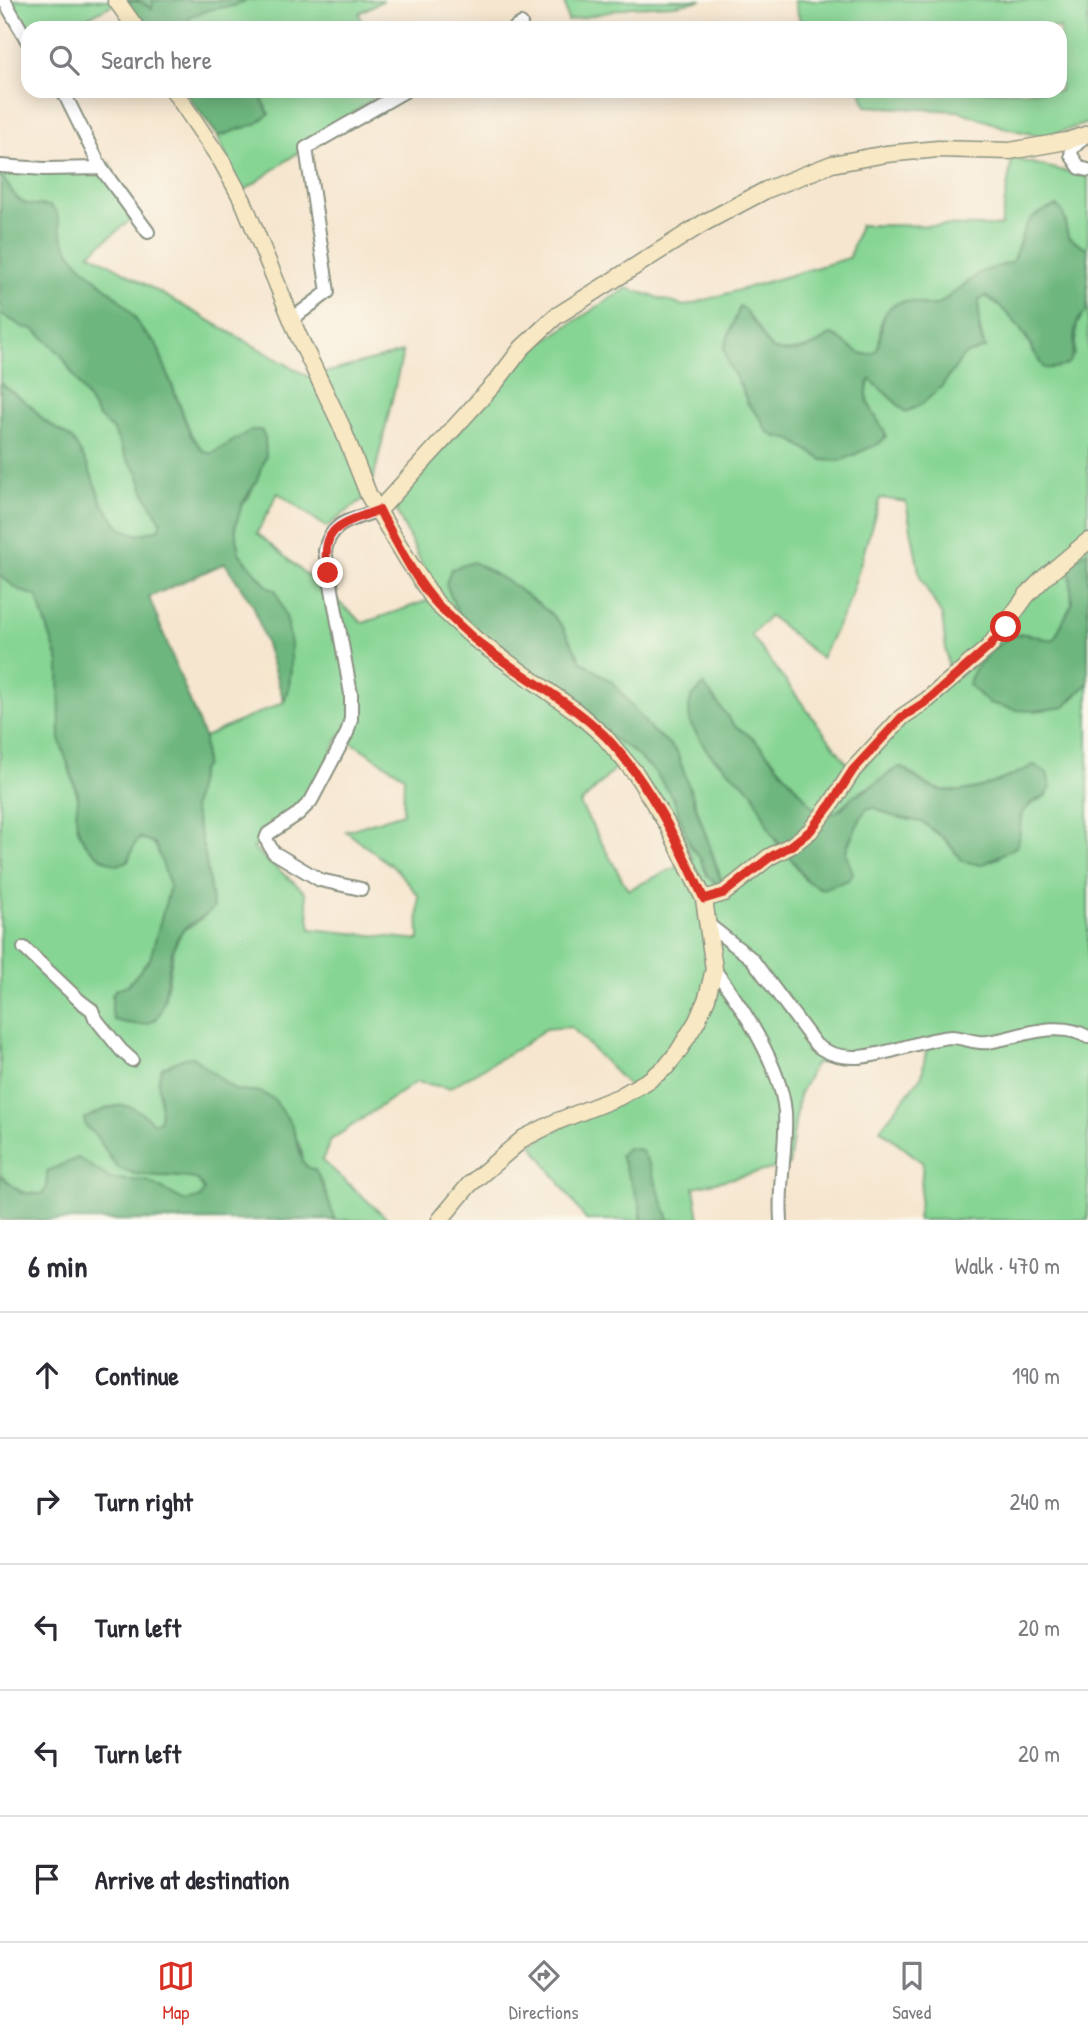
<!DOCTYPE html>
<html lang="en">
<head>
<meta charset="utf-8">
<style>
	:root { --surface:#fff; --page:#f7f7f7; --text:#2b2b33; --muted:#7c7c81; --line:#e1e1e2; --accent:#d93025 }
	body { margin:0; font-family:"Patrick Hand",sans-serif; background:var(--page); color:var(--text) }
	.stop { position:absolute; width:21px; height:21px; margin:-16px; border:5px solid #d93025; border-radius:50%; background:#fff }
	.stop.end { background:#d93025; border-color:#fff; box-shadow:0 2px 7px #0008 }
	.list { margin:0; padding:0; list-style:none }
	h2 { display:flex; justify-content:space-between; align-items:center; height:91px; margin:0; padding:0 28px; font-size:30px }
	h2 small { font-size:23px; font-weight:400; color:var(--muted) }
	.list li { display:grid; grid-template-columns:46px 1fr auto; gap:21px; align-items:center; box-sizing:border-box; height:126px; padding:0 28px; border-top:2px solid var(--line) }
	.list b { display:block; font-size:26px; white-space:nowrap }
	.list em { font-size:23px; font-style:normal; color:var(--muted) }
	.icon { flex:none; width:38px; height:38px; fill:none; stroke:currentColor; stroke-width:2; stroke-linecap:round; stroke-linejoin:round }
	.map { position:relative; flex:none; width:1088px; height:1220px; overflow:hidden }
	.search { position:absolute; background:var(--surface); box-shadow:0 4px 18px #0003; left:21px; right:21px; top:21px; height:77px; display:flex; align-items:center; gap:18px; box-sizing:border-box; padding:0 24px; border-radius:21px; color:var(--muted); font-size:26px }
	.sheet { height:721px; background:var(--surface) }
	nav { display:flex; justify-content:space-around; align-items:center; box-sizing:border-box; height:98px; border-top:2px solid var(--line); background:var(--surface); font-size:19px; color:var(--muted) }
	nav a { display:grid; justify-items:center; gap:4px }
	nav .on { color:var(--accent) }
	.map>svg:first-child { display:block }
	.green { fill:#87d594; stroke:#538964; stroke-width:2; fill-rule:evenodd }
	.forest { fill:#6db67e; stroke:#467a59; stroke-width:2 }
	.lines { fill:none; stroke-linecap:round; stroke-linejoin:round }
	.street-casing { stroke:#8a9282; stroke-width:16 }
	.secondary-casing { stroke:#8a9282; stroke-width:19 }
	.street { stroke:#fff; stroke-width:12 }
	.secondary { stroke:#f8e8c3; stroke-width:16 }
	.route { stroke:#d93025; stroke-width:9 }
</style>
</head>
<body>
<div class="map">
<svg width="1088" height="1220" viewBox="0 0 1088 1220">
	<rect width="100%" height="100%" fill="#fbf7ec"/>
	<filter id="ink" filterUnits="userSpaceOnUse"><feTurbulence type="fractalNoise" baseFrequency=".0143" numOctaves="2"/><feDisplacementMap in="SourceGraphic" scale="14" xChannelSelector="R" yChannelSelector="G"/><feConvolveMatrix kernelMatrix="1 2 1 2 8 2 1 2 1" color-interpolation-filters="sRGB"/></filter>
	<filter id="wash" filterUnits="userSpaceOnUse"><feTurbulence type="fractalNoise" baseFrequency=".00686" numOctaves="4" result="noise"/><feDisplacementMap in="SourceGraphic" scale="28" xChannelSelector="R" yChannelSelector="G"/><feGaussianBlur stdDeviation="1.57" result="paint"/><feColorMatrix in="noise" values="0 0 0 0 0 0 0 0 0 0 0 0 0 0 0 0 0 1.4 0 .05"/><feComposite in="paint" operator="in"/></filter>
	<g filter="url(#wash)">
		<rect width="100%" height="100%" fill="#f6e6cf"/>
		<!-- green -->
		<path class="green" d="M 11,0 L 153,0 L 153,9 L 147,4 L 117,2 L 68,28 L 28,28 L 28,32 Z
			M 247,0 L 384,0 L 359,13 L 364,28 L 188,28 L 189,16 L 216,8 L 234,6 Z
			M 564,0 L 702,0 L 676,5 L 631,7 L 568,21 Z
			M 794,0 L 1088,0 L 1088,123 L 1044,137 L 1006,128 L 959,111 L 866,106 L 861,91 L 1060,91 L 1060,28 L 802,28 Z
			M 258,91 L 384,91 L 241,193 L 218,136 L 227,134 L 269,114 Z
			M 1012,158 L 1088,177 L 1088,249 L 1068,237 L 1065,230 L 1066,221 L 1022,235 L 1012,262 L 981,272 L 939,304 C 923,310 907,294 891,307 C 887,311 881,320 880,326 C 880,337 883,358 864,354 C 852,352 843,339 831,335 C 826,337 822,341 817,344 C 807,349 778,357 769,346 C 764,340 761,331 754,323 C 749,317 747,311 740,306 L 724,348 L 748,404 L 775,436 L 792,440 L 823,460 L 840,461 L 880,443 L 886,436 C 879,416 859,404 870,379 L 906,412 L 922,404 L 942,386 L 964,355 L 985,348 L 977,316 L 979,301 L 985,296 C 1004,305 1026,333 1033,353 L 1074,355 L 1077,324 L 1088,308 L 1088,551 L 1070,567 L 1072,604 L 1054,639 C 1045,641 1041,637 1033,635 C 1007,628 984,657 971,676 L 975,691 L 989,703 L 1033,711 L 1065,707 L 1088,683 L 1088,1220 L 918,1220 L 923,1163 L 880,1129 L 922,1075 L 927,1045 L 852,1054 L 815,1064 L 799,1095 L 789,1165 L 694,1187 L 699,1220 L 669,1220 L 649,1164 L 641,1150 L 620,1155 L 640,1205 L 642,1220 L 586,1220 L 532,1144 L 631,1088 L 571,1027 L 545,1029 L 522,1046 L 449,1088 L 416,1082 L 331,1140 L 322,1160 L 389,1220 L 335,1220 L 322,1183 L 303,1162 L 302,1152 L 288,1119 L 260,1092 L 235,1090 L 185,1058 L 162,1068 L 159,1094 L 162,1113 L 160,1122 L 152,1122 C 124,1099 116,1103 84,1119 L 86,1127 C 101,1137 105,1154 117,1166 C 132,1181 178,1173 198,1180 L 204,1190 L 200,1198 L 185,1201 L 147,1181 L 111,1179 L 97,1170 L 46,1181 L 47,1188 L 43,1194 C 23,1196 14,1188 0,1175 L 0,576 L 21,591 L 37,596 L 59,663 L 64,750 L 79,802 L 77,824 L 84,843 L 98,855 L 128,861 L 134,845 L 140,838 C 162,841 166,867 170,886 L 154,951 L 150,959 L 128,985 L 115,990 L 112,996 L 114,1019 C 131,1024 141,1025 157,1019 L 165,998 L 174,947 L 182,931 L 196,923 L 213,908 L 204,850 L 193,808 L 200,772 L 205,765 L 204,737 L 284,702 L 289,686 L 291,668 L 287,620 L 276,591 L 267,586 L 239,553 L 235,528 L 242,504 L 249,497 L 261,466 L 253,430 L 211,454 L 202,450 L 191,434 L 156,343 C 143,335 138,321 128,309 C 104,280 62,263 59,220 L 42,205 C 21,210 13,193 3,178 L 0,177 L 0,166 L 110,163 L 133,218 L 90,253 L 309,377 L 403,352 L 370,494 L 326,527 L 278,493 L 257,533 L 363,623 L 438,597 L 393,504 L 536,346 L 627,288 L 684,306 L 849,258 L 860,225 L 1001,226 ZM 880,498 L 906,502 L 920,577 L 942,616 L 949,674 L 855,774 L 751,635 L 770,616 L 821,658 L 848,605 ZM 481,565 L 513,585 L 550,613 L 562,626 L 581,661 L 613,683 L 653,732 L 666,741 L 692,794 L 723,884 L 717,886 L 707,875 L 700,858 L 690,845 L 674,800 L 655,772 L 630,749 L 607,735 L 480,637 L 476,628 L 461,619 L 457,611 L 446,584 ZM 704,686 L 734,725 L 754,739 L 766,752 L 819,814 L 826,817 C 841,812 842,804 853,796 C 866,787 882,783 891,771 L 905,769 C 913,774 920,781 928,785 C 956,799 982,787 1009,777 L 1045,796 L 1025,808 L 1019,826 L 999,858 L 981,865 L 957,855 L 945,839 L 922,822 L 892,816 L 874,807 L 866,809 C 862,815 847,845 846,851 C 846,858 850,866 853,873 L 822,889 L 805,880 L 788,854 L 776,842 L 753,792 L 715,759 L 699,738 L 695,731 ZM 340,735 L 404,776 L 403,813 L 346,831 L 397,870 L 418,895 L 419,940 L 311,929 L 305,892 L 253,848 L 299,818 ZM 624,760 L 663,801 L 693,859 L 628,890 L 580,804 Z
			M 0,313 L 23,327 L 34,329 L 60,353 L 98,415 L 114,431 L 127,459 L 137,471 L 146,495 L 161,522 L 159,529 L 138,535 L 121,529 L 102,503 L 87,464 L 72,439 L 43,420 L 32,407 L 0,383 Z"/>
		<!-- forest -->
		<path class="forest" d="M 153,0 L 247,0 L 234,6 L 216,8 L 190,16 L 188,28 L 137,28 L 117,2 L 139,1 L 152,9 Z
			M 184,91 L 258,91 L 269,114 L 256,124 L 218,136 Z
			M 0,177 L 3,178 C 20,205 19,204 50,206 L 56,211 C 59,219 59,229 62,237 C 75,270 108,284 129,310 C 138,321 143,335 156,343 L 190,434 L 202,450 L 211,454 L 252,430 L 261,430 L 265,437 L 266,456 L 256,482 L 242,504 L 235,528 L 239,553 L 267,586 L 276,591 L 287,620 L 291,645 L 291,668 L 289,686 L 284,701 L 254,607 L 225,563 L 149,597 L 204,737 L 205,765 L 200,772 L 193,808 L 204,850 L 213,908 C 203,921 189,921 182,931 C 166,952 169,986 161,1011 C 152,1031 132,1024 114,1020 L 112,1012 L 112,996 L 115,990 L 128,985 L 150,959 L 170,886 L 155,843 L 140,838 L 134,845 L 128,861 L 118,865 C 95,858 77,841 76,816 C 76,808 79,802 78,794 L 60,741 L 59,663 L 37,596 L 21,591 L 0,576 L 0,383 L 32,407 L 43,420 L 72,439 L 87,464 L 102,503 L 121,529 L 138,535 L 159,529 L 161,522 L 146,496 L 137,471 L 127,459 L 114,431 L 98,416 L 60,353 L 34,329 L 23,327 L 0,313 Z
			M 1056,206 L 1063,212 L 1068,237 L 1088,249 C 1088,260 1088,303 1087,310 C 1084,315 1079,317 1077,323 C 1069,346 1084,371 1044,368 C 1036,359 1034,349 1028,339 C 1020,326 999,303 985,296 L 979,301 L 979,331 L 985,348 L 964,355 L 942,386 L 922,404 L 906,412 L 870,379 C 859,403 879,417 886,436 L 880,443 L 840,461 L 823,460 L 792,440 L 775,436 L 768,432 L 759,416 L 748,404 L 742,388 L 729,366 L 724,348 L 740,306 C 747,311 749,317 754,323 C 761,331 764,339 769,346 C 777,357 807,349 817,344 C 822,341 826,337 831,335 C 843,338 852,352 864,354 C 888,359 874,319 891,307 C 911,293 922,310 939,304 L 981,272 L 1012,262 C 1027,232 1017,219 1056,206 Z
			M 1088,551 L 1088,683 L 1065,707 L 1033,711 L 1016,710 L 989,703 L 969,685 C 971,667 1003,635 1022,634 C 1034,633 1042,641 1054,639 L 1072,604 L 1070,567 L 1074,560 Z
			M 473,562 L 513,585 L 550,613 L 562,626 L 581,661 L 613,683 L 653,732 L 666,741 L 677,752 L 725,892 L 707,875 L 700,858 L 690,845 L 674,800 L 655,772 L 630,749 L 607,735 L 480,637 L 476,628 L 461,619 L 457,611 L 446,584 L 451,569 Z
			M 704,685 L 734,725 L 754,739 L 766,752 L 819,814 L 826,817 L 841,809 L 854,795 L 863,792 L 899,767 C 910,771 917,780 927,785 C 961,802 1003,780 1034,765 L 1047,773 L 1051,788 L 1045,796 L 1031,803 L 1021,815 L 1019,840 L 1016,847 L 981,865 L 963,861 L 945,839 L 922,822 L 892,816 L 874,807 L 866,809 C 862,815 847,845 846,851 C 846,858 850,866 853,873 L 849,880 L 822,889 L 805,880 L 801,871 L 771,833 L 753,792 L 708,752 L 690,723 L 689,706 L 691,698 Z
			M 193,1057 L 235,1090 L 260,1092 L 274,1099 L 292,1125 L 303,1162 L 307,1167 L 315,1170 L 322,1183 L 335,1220 L 0,1220 L 0,1175 L 21,1193 L 42,1194 L 47,1188 L 47,1171 L 78,1158 L 111,1179 L 147,1181 L 185,1201 L 200,1198 L 204,1190 L 198,1180 C 178,1173 130,1179 117,1166 C 105,1154 101,1136 86,1127 L 84,1119 C 112,1106 127,1096 152,1122 L 159,1122 C 165,1103 153,1086 162,1068 L 185,1058 Z
			M 627,1148 L 641,1150 L 649,1164 L 669,1220 L 642,1220 L 640,1205 L 620,1155 Z"/>
	</g>
	<g filter="url(#ink)">
		<g class="lines">
			<defs>
				<path id="street" d="M 4,0 L 28,42
					M 515,28 L 521,24
					M 1084,137 L 1072,149 L 1071,155 L 1080,168 L 1088,170
					M 0,166 L 45,169 L 101,168 L 63,91
					M 101,168 L 148,232
					M 292,319 L 328,292 L 306,148 L 405,91
					M 361,889 L 320,880 L 273,852 L 266,839 L 268,834 L 298,814 L 311,801 L 347,733 L 351,719 L 351,694 L 325,551 C 330,521 353,520 379,510
					M 709,925 L 752,959 L 816,1045 C 855,1075 907,1040 951,1037 C 964,1037 975,1044 988,1042 C 1020,1037 1058,1019 1088,1037
					M 24,948 L 80,1001 L 92,1010 L 95,1018 L 121,1050 L 132,1060
					M 714,969 C 742,1006 781,1066 785,1112 C 787,1148 778,1184 781,1220"/>
				<path id="secondary" d="M 116,0 L 136,28
					M 174,91 L 222,162 L 243,201 L 298,335 L 341,425 L 369,496 L 409,562 L 437,604 L 475,639 L 573,709 L 604,736 L 636,774 L 667,824 L 704,899 L 714,969 L 707,998 L 697,1021 L 678,1052 L 666,1067 L 649,1080 L 619,1097 L 558,1121 L 524,1138 L 469,1185 L 440,1220
					M 379,510 L 496,382 L 522,348 L 555,317 L 702,224 L 766,190 L 832,164 L 886,154 L 938,149 L 1010,151 L 1067,141 L 1088,134
					M 704,899 L 724,893 L 769,857 L 792,845 L 810,831 L 831,804 L 853,770 L 902,717 L 927,700 L 989,647 L 1027,595 L 1045,577 L 1088,541"/>
			</defs>
			<!-- street casing -->
			<use href="#street" class="street-casing"/>
			<!-- secondary casing -->
			<use href="#secondary" class="secondary-casing"/>
			<!-- street -->
			<use href="#street" class="street"/>
			<!-- secondary -->
			<use href="#secondary" class="secondary"/>
		</g>
	</g>
	<g class="lines" filter="url(#ink)">
		<!-- route -->
		<path class="route" d="M 328,573 C 319,526 341,524 379,510 C 397,542 413,578 438,605 C 449,616 461,627 473,638 C 514,673 566,697 605,736 C 649,782 678,842 704,899 L 724,893 L 769,858 L 792,845 L 810,831 L 831,804 L 853,770 L 902,717 L 927,701 L 989,647 L 1006,627"/>
	</g>
</svg>
<div class="stop" style="left:1006px;top:627px"></div>
<div class="stop end" style="left:328px;top:573px"></div>
<div class="search"><svg class="icon" aria-label="search" viewBox="0 0 24 24"><circle cx="10" cy="10" r="6"/><path d="M15 15l6 6"/></svg>Search here</div>
</div>
<section class="sheet">
<h2>6 min<small>Walk · 470 m</small></h2>
<ul class="list">
<li><svg class="icon" aria-label="ahead" viewBox="0 0 24 24"><path d="M12 20V5M6 11l6-6 6 6"/></svg><div><b>Continue</b></div><em>190 m</em></li>
<li><svg class="icon" aria-label="right" viewBox="0 0 24 24"><path d="M7 20v-9h11M14 6l5 5-5 5"/></svg><div><b>Turn right</b></div><em>240 m</em></li>
<li><svg class="icon" aria-label="left" viewBox="0 0 24 24"><path d="M17 20v-9H6M10 6l-5 5 5 5"/></svg><div><b>Turn left</b></div><em>20 m</em></li>
<li><svg class="icon" aria-label="left" viewBox="0 0 24 24"><path d="M17 20v-9H6M10 6l-5 5 5 5"/></svg><div><b>Turn left</b></div><em>20 m</em></li>
<li><svg class="icon" aria-label="arrive" viewBox="0 0 24 24"><path d="M6 21V4h12l-3 4 3 4H6"/></svg><div><b>Arrive at destination</b></div></li>
</ul>
</section>
<nav>
<a class="on"><svg class="icon" aria-label="map" viewBox="0 0 24 24"><path d="M3 6l6-2 6 2 6-2v14l-6 2-6-2-6 2zM9 4v14M15 6v14"/></svg>Map</a>
<a><svg class="icon" aria-label="directions" viewBox="0 0 24 24"><path d="M12 3l9 9-9 9-9-9zM9 14v-3h6M13 9l2 2-2 2"/></svg>Directions</a>
<a><svg class="icon" aria-label="saved" viewBox="0 0 24 24"><path d="M7 4h10v16l-5-4-5 4z"/></svg>Saved</a>
</nav>
</body>
</html>
